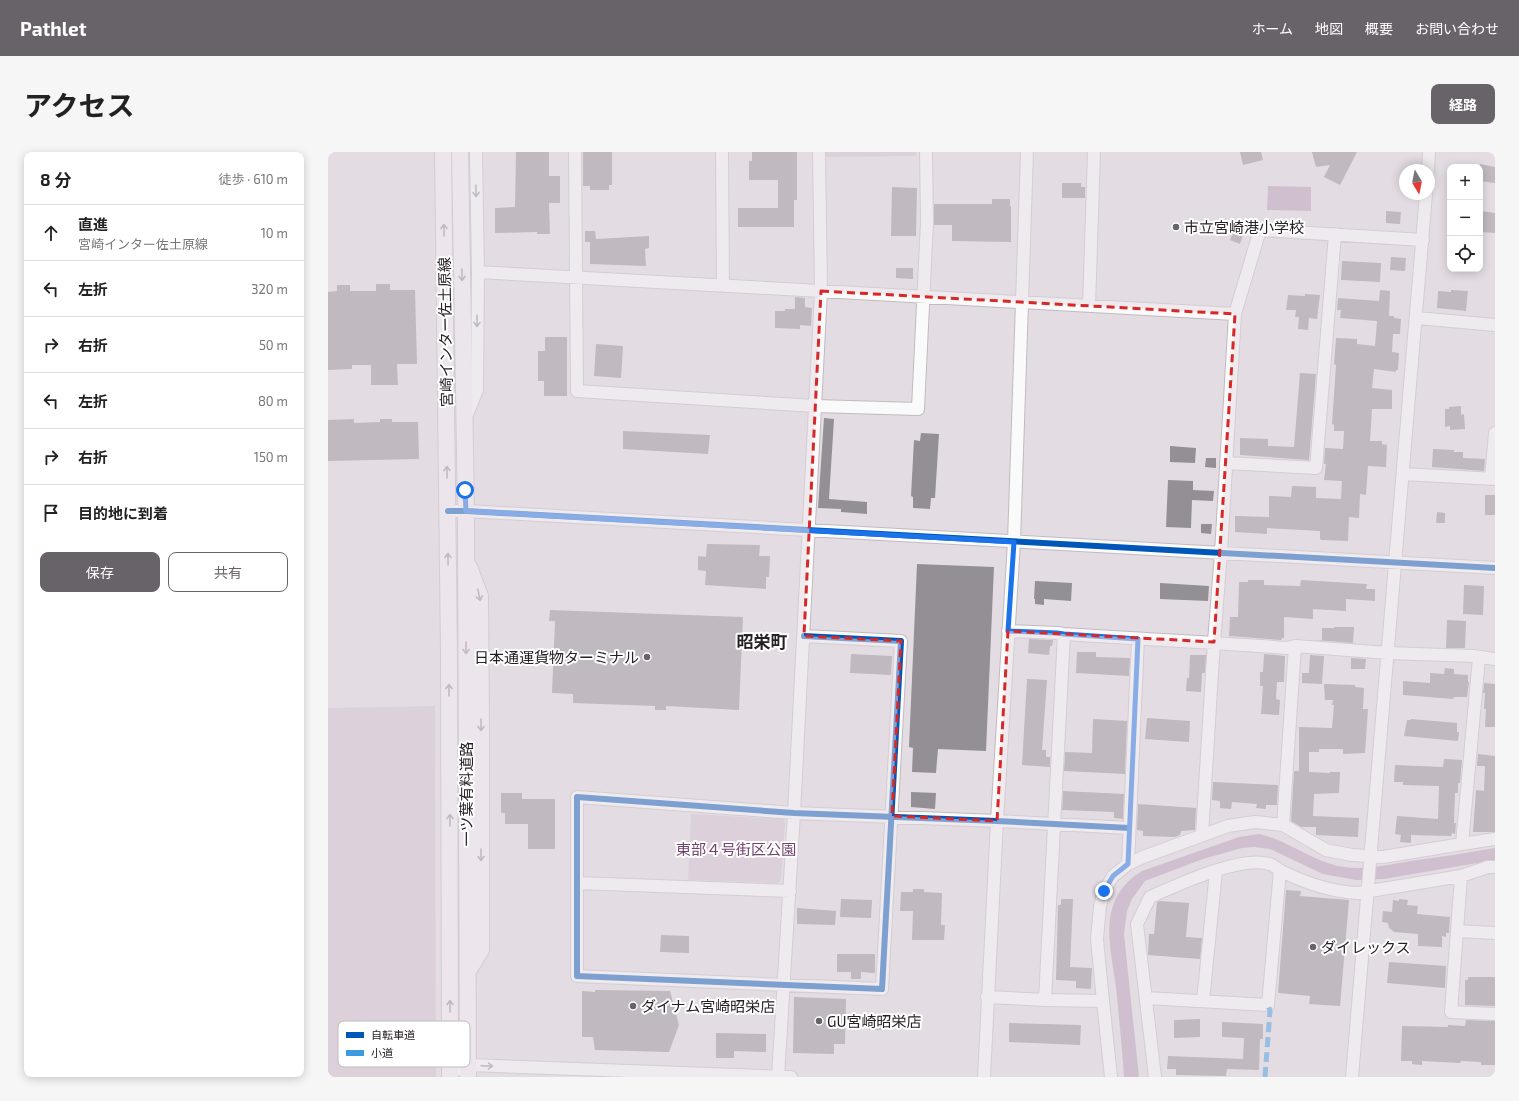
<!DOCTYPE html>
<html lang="ja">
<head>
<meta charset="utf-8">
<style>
	:root { --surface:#fff; --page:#f6f6f6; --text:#222; --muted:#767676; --line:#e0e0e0; --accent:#686368 }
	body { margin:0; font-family:"Exo 2","Noto Sans JP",sans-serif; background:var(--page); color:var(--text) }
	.controls { position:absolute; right:12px; top:12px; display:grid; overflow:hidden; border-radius:8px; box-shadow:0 2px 10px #0003 }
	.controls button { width:36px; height:36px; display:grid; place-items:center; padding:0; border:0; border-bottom:1px solid var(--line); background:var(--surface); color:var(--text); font:20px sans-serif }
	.compass { position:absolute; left:1071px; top:12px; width:36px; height:36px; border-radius:50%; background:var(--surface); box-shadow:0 2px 10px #0003; rotate:170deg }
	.stop { position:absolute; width:12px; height:12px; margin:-9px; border:3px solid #1a73e8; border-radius:50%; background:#fff }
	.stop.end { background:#1a73e8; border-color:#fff; box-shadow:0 1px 4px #0008 }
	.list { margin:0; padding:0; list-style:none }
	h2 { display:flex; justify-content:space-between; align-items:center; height:52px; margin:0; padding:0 16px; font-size:17px }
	h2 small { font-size:13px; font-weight:400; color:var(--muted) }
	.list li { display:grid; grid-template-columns:26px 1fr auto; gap:12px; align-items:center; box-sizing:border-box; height:56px; padding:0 16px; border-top:1px solid var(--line) }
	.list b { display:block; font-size:15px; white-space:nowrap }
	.list p { margin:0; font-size:13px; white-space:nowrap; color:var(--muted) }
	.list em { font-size:13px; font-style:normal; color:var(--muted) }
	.actions { display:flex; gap:8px; padding:12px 16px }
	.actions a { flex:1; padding:9px 0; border:1px solid var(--accent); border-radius:8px; text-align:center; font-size:14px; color:var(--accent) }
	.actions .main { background:var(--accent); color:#fff }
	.icon { flex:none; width:22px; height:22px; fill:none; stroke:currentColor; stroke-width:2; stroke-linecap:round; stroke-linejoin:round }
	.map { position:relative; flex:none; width:1167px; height:925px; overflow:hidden; border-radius:8px }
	header { display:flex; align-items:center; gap:24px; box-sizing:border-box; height:56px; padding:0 20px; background:var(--accent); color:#fff }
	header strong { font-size:19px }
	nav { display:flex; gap:22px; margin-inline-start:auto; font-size:14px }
	.intro { display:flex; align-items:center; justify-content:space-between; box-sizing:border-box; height:96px; padding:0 24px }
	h1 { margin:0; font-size:28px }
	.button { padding:10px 18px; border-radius:8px; background:var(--accent); color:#fff; font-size:14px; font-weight:700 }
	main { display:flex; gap:24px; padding:0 24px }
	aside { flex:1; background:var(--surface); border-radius:8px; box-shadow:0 2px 10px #0003 }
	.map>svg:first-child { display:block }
	.green { fill:#d2c2d0 }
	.water { fill:#b89eb6 }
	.building { fill:#948f94 }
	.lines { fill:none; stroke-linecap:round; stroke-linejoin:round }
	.minor-casing { stroke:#c0bbbf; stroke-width:14 }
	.major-casing { stroke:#bdbabd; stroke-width:18 }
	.minor { stroke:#fbfafb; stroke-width:12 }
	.major { stroke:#f6f1f6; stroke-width:16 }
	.quiet { stroke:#3c9be0; stroke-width:5; stroke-dasharray:10 5; stroke-linecap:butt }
	.cycleway-casing { stroke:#fff; stroke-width:8 }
	.cycleway { stroke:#0057b8; stroke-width:6 }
	.oneway { stroke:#9b989b }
	.oneway2 { stroke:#989398 }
	.route { stroke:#1a73e8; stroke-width:5 }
	.marked { fill:none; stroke:#d62828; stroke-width:3; stroke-dasharray:8 5; stroke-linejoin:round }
	.poi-dot { fill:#686368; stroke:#fff; stroke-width:1.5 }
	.labels { text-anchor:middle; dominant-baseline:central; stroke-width:4; stroke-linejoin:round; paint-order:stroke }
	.poi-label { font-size:15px; fill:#262125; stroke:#fff; text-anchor:start }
	.street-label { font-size:15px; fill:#262125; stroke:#fff }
	.park-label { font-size:15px; fill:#73436f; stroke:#fff }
	.quarter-label { font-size:17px; font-weight:bold; fill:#262125; stroke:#fff }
	.key { fill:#fff; stroke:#bebcbe; stroke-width:1 }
	.key-label { font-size:11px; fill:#262125 }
</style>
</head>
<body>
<header>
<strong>Pathlet</strong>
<nav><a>ホーム</a><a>地図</a><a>概要</a><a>お問い合わせ</a></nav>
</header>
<div class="intro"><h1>アクセス</h1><a class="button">経路</a></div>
<main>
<aside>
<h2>8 分<small>徒歩 · 610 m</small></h2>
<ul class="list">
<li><svg class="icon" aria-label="ahead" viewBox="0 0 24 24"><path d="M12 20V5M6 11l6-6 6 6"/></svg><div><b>直進</b><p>宮崎インター佐土原線</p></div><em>10 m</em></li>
<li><svg class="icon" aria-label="left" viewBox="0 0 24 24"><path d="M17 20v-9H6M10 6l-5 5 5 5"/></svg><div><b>左折</b></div><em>320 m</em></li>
<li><svg class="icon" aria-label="right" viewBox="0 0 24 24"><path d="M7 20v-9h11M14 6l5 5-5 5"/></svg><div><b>右折</b></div><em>50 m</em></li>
<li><svg class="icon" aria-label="left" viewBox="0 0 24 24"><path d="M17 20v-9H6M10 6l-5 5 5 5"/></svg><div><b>左折</b></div><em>80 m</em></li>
<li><svg class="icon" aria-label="right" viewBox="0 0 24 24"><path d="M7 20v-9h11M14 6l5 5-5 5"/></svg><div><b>右折</b></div><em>150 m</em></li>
<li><svg class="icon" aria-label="arrive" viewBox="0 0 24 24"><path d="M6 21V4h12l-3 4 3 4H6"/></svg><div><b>目的地に到着</b></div></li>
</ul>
<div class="actions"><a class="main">保存</a><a>共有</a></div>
</aside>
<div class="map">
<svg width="1167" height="925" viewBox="0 0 1167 925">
	<rect width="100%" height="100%" fill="#e3dde3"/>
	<!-- green -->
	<path class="green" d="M 496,0 L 588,0 L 588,4 L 496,5 Z
		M 107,554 L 108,925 L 0,925 L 0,556 Z
		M 363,662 L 456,667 L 457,672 L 453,728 L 450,731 L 360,728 Z"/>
	<!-- water -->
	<path class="water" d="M 940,34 L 983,35 L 983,59 L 939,58 Z
		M 931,682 C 959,688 982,708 1010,714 C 1034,719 1059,713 1082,709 C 1111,705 1139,701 1167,696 L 1167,708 L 1056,727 L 1028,728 L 995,722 L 942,697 L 927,695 L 914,696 L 875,707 L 817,729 L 804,747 L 799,759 L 796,782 L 811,925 L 796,925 C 794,895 791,866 788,836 C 785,810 777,782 784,757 C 789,739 799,728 814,719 L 911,685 Z"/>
	<!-- building -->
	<path class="building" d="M 188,0 L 221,0 L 221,24 L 232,24 L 232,51 L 221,51 L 222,82 L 209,82 L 209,80 L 167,81 L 167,56 L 187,55 Z
		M 255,0 L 284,0 L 284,33 L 281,33 L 281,38 L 262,38 L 262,34 L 255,34 Z
		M 424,0 L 469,0 L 469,48 L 466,48 L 466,75 L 410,75 L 410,56 L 450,56 L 450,28 L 421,28 L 421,9 L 424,9 Z
		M 912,0 L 933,0 L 935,8 L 915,13 Z
		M 984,0 L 1029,0 L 1012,33 L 996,25 L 1002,13 L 988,15 Z
		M 1152,12 L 1167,15 L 1167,31 L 1152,29 Z
		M 734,31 L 753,31 L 753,35 L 757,35 L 757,46 L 734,46 Z
		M 564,35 L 589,36 L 588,84 L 563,84 Z
		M 664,47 L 682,47 L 682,54 L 683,54 L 683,90 L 624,89 L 624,73 L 606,73 L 606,52 L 664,52 Z
		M 1058,59 L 1073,60 L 1072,72 L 1058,71 Z
		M 1153,59 L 1167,61 L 1167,81 L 1152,80 Z
		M 906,77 L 916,80 L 912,92 L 902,88 Z
		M 257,79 L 267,79 L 268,87 L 321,84 L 321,96 L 317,97 L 318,114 L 262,112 L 262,90 L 257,90 Z
		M 1063,105 L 1078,106 L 1077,119 L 1062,118 Z
		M 1014,109 L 1053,111 L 1052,130 L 1013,128 Z
		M 568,116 L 585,116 L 585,127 L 568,126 Z
		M 48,132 L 62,132 L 62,138 L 87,138 L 89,212 L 69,212 L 70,233 L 43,233 L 43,213 L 24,213 L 24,217 L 0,218 L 0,140 L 9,139 L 9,133 L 22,133 L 22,139 L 48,139 Z
		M 1052,138 L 1062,139 L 1061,164 L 1066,164 L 1066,166 L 1073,167 L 1072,182 L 1065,182 L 1064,200 L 1071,201 L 1070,218 L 1068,218 L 1068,220 L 1046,217 L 1044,236 L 1064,238 L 1064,257 L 1044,257 L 1042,289 L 1054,289 L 1054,292 L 1059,293 L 1058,315 L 1040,314 L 1038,343 L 1032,342 L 1031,366 L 1021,365 L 1020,389 L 994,388 L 992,387 L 992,379 L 939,376 L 939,382 L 907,380 L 907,364 L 941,365 L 941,344 L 963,345 L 964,334 L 988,335 L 988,346 L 1013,347 L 1014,329 L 996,328 L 998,312 L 996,312 L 997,296 L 1015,297 L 1016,279 L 1006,279 L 1006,273 L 1004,272 L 1008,213 L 1006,212 L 1008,186 L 1029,187 L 1029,192 L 1047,194 L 1049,169 L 1012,166 L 1013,158 L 1009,158 L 1010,146 L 1051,149 Z
		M 1123,138 L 1140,139 L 1138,159 L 1109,156 L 1110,139 L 1123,140 Z
		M 977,142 L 992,143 L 989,167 L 981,166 L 980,178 L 970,177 L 971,165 L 967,165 L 968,158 L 958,158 L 960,143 L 977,144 Z
		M 467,145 L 477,146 L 477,155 L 484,156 L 483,174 L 472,173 L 472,177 L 447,176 L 447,159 L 457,159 L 457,157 L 467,157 Z
		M 217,185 L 239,185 L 239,244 L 216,244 L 216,229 L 210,229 L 210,199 L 217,199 Z
		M 268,192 L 295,194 L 293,226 L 266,224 Z
		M 972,221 L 988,222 L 981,308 L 912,303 L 912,286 L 940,287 L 940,294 L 966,295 Z
		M 1133,254 L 1133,263 L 1136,262 L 1137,277 L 1122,278 L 1122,274 L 1117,275 L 1117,257 L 1121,257 L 1121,255 Z
		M 496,266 L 506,267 L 501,347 L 539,350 L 539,362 L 513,360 L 513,357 L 490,356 Z
		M 26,267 L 26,271 L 52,270 L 52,267 L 64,267 L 64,270 L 90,270 L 91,307 L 0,309 L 0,268 Z
		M 295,279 L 382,283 L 380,302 L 295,297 Z
		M 593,281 L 611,282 L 607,346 L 603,346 L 602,357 L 585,356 L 585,345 L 583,344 L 586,288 L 592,289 Z
		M 842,294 L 868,296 L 867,311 L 842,310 Z
		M 1105,297 L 1126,298 L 1126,300 L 1135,300 L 1135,306 L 1157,307 L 1156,319 L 1104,315 Z
		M 878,306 L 888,306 L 888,316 L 877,315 Z
		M 840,328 L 865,329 L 865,338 L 886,339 L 885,349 L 864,348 L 863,376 L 838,375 Z
		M 1157,343 L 1167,343 L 1167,363 L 1157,363 Z
		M 1109,360 L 1117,361 L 1117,371 L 1108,371 Z
		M 873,372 L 884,372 L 883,382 L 873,381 Z
		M 379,392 L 432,393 L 431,404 L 442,404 L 441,425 L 438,425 L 438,437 L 377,433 L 378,419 L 370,418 L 370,404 L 378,405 Z
		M 589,412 L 666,415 L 658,599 L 610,597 L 608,621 L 584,620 L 585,596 L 581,595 Z
		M 920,428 L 936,428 L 936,433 L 972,434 L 973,428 L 1039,432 L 1038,437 L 1047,437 L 1047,449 L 1018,447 L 1018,459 L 985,457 L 985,467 L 956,465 L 956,486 L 954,486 L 953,488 L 901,484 L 902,465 L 910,465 L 911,430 L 920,430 Z
		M 707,429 L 744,431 L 743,449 L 716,447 L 716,453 L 707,452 L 707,447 L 706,447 Z
		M 832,431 L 881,434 L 880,449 L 832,447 Z
		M 1136,433 L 1156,434 L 1155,463 L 1135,462 Z
		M 222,458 L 415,465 L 411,558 L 338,554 L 338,558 L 327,558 L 327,554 L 245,551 L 245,542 L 224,541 L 227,469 L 221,469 Z
		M 1119,468 L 1138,469 L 1137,496 L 1118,496 Z
		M 1006,475 L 1026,475 L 1025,491 L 987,488 L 994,488 L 994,476 L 1006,476 Z
		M 701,487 L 725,488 L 724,494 L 722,494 L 721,503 L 700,501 Z
		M 749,500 L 768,500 L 768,505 L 802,506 L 801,524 L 748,521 Z
		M 523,502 L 564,504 L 563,523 L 522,521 Z
		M 936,502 L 957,504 L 956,530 L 949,530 L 948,547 L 952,548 L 951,563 L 933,562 L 935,534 L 932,534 L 932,520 L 935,520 Z
		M 862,503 L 878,503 L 877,521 L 874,521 L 873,540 L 858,539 L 859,526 L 861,526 Z
		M 982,503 L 996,504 L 994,532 L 974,531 L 974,521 L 981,521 Z
		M 1023,506 L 1038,507 L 1037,517 L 1023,517 Z
		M 1117,516 L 1126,517 L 1126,522 L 1140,523 L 1140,530 L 1141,530 L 1139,545 L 1126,545 L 1125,547 L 1075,543 L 1075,529 L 1102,531 L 1102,521 L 1116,522 Z
		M 699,527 L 719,528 L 714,598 L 718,598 L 718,605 L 722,605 L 722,615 L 694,613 Z
		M 1156,531 L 1167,532 L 1167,575 L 1157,575 L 1158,557 L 1156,557 L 1157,541 L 1155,541 Z
		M 996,532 L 1027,533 L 1027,535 L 1036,536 L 1035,557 L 1040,557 L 1037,601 L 1015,602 L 1015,597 L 991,597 L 991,600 L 981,600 L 981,620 L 1002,621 L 1002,620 L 1012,620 L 1011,641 L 986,642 L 985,664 L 1031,666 L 1030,685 L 988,683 L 988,675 L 973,675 L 963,669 L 966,619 L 971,619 L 971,575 L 1004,576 L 1006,553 L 1004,553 L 1005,548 L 997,548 Z
		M 819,566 L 862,569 L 861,590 L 817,587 Z
		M 765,567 L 799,569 L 797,622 L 736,619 L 737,600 L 764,601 Z
		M 1083,567 L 1129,571 L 1129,580 L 1131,580 L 1130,589 L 1076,584 L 1079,568 L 1083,568 Z
		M 1150,602 L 1167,604 L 1167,680 L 1145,680 L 1148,638 L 1156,639 L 1157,614 L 1149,614 Z
		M 1116,607 L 1134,608 L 1132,631 L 1130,631 L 1130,641 L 1127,641 L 1126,671 L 1128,671 L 1127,682 L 1124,681 L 1123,684 L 1083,683 L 1083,691 L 1072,690 L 1073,683 L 1067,682 L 1069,664 L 1110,667 L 1111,634 L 1075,633 L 1075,630 L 1066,630 L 1067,613 L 1115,615 Z
		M 885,630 L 950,633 L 949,653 L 938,653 L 938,657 L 928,656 L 929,652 L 904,650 L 903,657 L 892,656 L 892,649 L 884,648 Z
		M 735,639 L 796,642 L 795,667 L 786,666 L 786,660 L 734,658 Z
		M 583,640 L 608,641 L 607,657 L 583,655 Z
		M 173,641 L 194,641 L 194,647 L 227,647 L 227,697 L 200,697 L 200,672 L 177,672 L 177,661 L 173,661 Z
		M 810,652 L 868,656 L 867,678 L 853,679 L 852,683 L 847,685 L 815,684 L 815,679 L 809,678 Z
		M 585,737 L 596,737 L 596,740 L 614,741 L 613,773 L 617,773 L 616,788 L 584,788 L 585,759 L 572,759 L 573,740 L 585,740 Z
		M 958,738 L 973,739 L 972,744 L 1021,748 L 1012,854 L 981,852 L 982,844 L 950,841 Z
		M 513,747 L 544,748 L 543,766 L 512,765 Z
		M 733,747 L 745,747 L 742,815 L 764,816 L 763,837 L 748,836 L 748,829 L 728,828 L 730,753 L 733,753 Z
		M 1071,747 L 1080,748 L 1079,753 L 1090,754 L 1089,762 L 1122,765 L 1121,781 L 1118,781 L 1118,785 L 1114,784 L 1114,795 L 1090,794 L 1090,782 L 1066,780 L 1061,776 L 1060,771 L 1054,770 L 1055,759 L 1064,760 L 1065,748 L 1071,749 Z
		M 832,749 L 861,751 L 858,785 L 874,786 L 872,807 L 820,803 L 821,782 L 826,782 L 829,750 Z
		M 469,756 L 508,759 L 507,773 L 469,772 Z
		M 333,783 L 361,784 L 361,801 L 332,800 Z
		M 509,802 L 547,802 L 547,821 L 533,820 L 533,827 L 523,827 L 523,820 L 509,820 Z
		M 1061,810 L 1118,814 L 1117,836 L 1059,831 Z
		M 1140,825 L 1167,825 L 1167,854 L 1137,853 L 1137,828 L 1140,828 Z
		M 267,838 L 342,839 L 351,873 L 341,900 L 267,898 L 265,885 L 254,885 L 254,839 L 267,840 Z
		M 466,845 L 518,847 L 517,892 L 506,892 L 506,902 L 465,901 Z
		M 541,864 L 558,864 L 558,878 L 541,878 Z
		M 872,867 L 872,885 L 846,886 L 846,868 Z
		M 1138,868 L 1167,869 L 1167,913 L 1153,913 L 1153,910 L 1133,909 L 1132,911 L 1094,909 L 1094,913 L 1084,912 L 1084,909 L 1073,909 L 1074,874 L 1120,875 L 1120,873 L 1137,874 Z
		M 894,870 L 935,872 L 935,887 L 932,887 L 931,918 L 899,917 L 898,924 L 848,923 L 848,917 L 839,917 L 840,904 L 915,907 L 916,886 L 894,885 Z
		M 681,871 L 753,873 L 752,893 L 681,890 Z
		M 388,881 L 438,882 L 438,900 L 406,899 L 406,906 L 388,906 Z"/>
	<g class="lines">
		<defs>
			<path id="minor" d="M 247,0 L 249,239 L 487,254 L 590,257 L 599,70 L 598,0
				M 394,0 L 395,134
				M 1100,18 L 1101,0
				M 150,120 L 907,162
				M 761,154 L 766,0
				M 1089,166 L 1167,173
				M 138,265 L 149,238 L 150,120 L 148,0
				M 898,311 L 988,316 L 1007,82
				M 1075,322 L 1167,327
				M 1163,327 L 1167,281
				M 120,359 L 138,359 L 1167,416
				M 680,479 L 729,481 L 736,482 C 810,487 885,490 959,496 L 967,494 L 1060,501 L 1146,504 L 1167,507
				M 736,482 L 717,848 L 775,849 L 783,925
				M 476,484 L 573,489 L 554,837 L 249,824 L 249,645 L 466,661 L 669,669 L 801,676
				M 1151,506 L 1134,692 L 1167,687
				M 955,673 L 967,494
				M 874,683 L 886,490 L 893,401 L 907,162 L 932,78 L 1095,88
				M 800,712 L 810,487
				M 1133,724 L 1123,860 L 1167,862
				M 250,731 L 462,739
				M 1129,779 L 1167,781
				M 659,845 L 717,848
				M 818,846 L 940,853 L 952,718
				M 775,849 L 769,787 L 772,754 L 776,739 L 785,724 L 800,712 L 815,705 L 900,674 L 927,670 L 955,673 L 998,698 L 1024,703 L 1055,705 L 1134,692
				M 875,849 L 888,719
				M 122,921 L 140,913 L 463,925
				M 450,925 L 466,661 L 493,139 L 491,0
				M 656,925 L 669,669 L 686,390 L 699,0
				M 827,925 L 809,772 L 822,745 C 849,733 917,701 944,713 C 946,714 949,716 951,718 C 975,730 1003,740 1030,741 L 1133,724 L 1160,715 L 1167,715
				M 1024,925 L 1098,42"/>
			<path id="major" d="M 115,0 L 121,502 L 122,925
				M 132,0 L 138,359 L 140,925
				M 140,819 L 153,798 L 153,574 L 152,444 L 141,415"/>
		</defs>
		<!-- minor casing -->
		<use href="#minor" class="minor-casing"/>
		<!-- major casing -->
		<use href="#major" class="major-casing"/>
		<!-- minor -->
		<use href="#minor" class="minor"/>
		<!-- major -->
		<use href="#major" class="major"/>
		<!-- quiet -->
		<path class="quiet" d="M 937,925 L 942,859 L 940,853"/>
		<defs>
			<path id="cycleway" d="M 120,359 L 138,359 L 1167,416
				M 476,484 L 573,489 L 554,837 L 249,824 L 249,645 L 466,661 L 669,669 L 801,676"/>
		</defs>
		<!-- cycleway casing -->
		<use href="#cycleway" class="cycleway-casing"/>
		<!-- cycleway -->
		<use href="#cycleway" class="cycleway"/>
	</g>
	<!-- one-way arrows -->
	<defs><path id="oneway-shaft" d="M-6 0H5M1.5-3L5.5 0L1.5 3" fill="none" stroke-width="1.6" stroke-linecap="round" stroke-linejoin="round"/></defs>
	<g class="oneway">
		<use href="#oneway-shaft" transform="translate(148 39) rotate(89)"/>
		<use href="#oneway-shaft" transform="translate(149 169) rotate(90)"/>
		<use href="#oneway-shaft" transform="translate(159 914) rotate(2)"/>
	</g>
	<g class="oneway2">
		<use href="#oneway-shaft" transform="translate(116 78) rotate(-91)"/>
		<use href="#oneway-shaft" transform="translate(134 123) rotate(89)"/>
		<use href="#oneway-shaft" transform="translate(119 320) rotate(-91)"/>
		<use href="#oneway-shaft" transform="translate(120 407) rotate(-91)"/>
		<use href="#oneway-shaft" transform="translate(151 443) rotate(78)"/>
		<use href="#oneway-shaft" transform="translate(138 496) rotate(90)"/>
		<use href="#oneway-shaft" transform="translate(121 538) rotate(-90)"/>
		<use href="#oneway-shaft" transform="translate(153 573) rotate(90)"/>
		<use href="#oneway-shaft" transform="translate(122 668) rotate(-90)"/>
		<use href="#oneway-shaft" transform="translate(153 703) rotate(90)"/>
		<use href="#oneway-shaft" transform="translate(122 854) rotate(-90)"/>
	</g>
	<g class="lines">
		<!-- route -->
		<path class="route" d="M 137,338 L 138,359 L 686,390 L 680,479 L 729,481 L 736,482 L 810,487 L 800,712 L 785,724 L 776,739"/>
	</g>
	<!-- marked area -->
	<path d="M0 0H1167V925H0ZM 493,139 L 907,162 L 886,490 L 680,479 L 669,669 L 564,664 L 573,489 L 476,484 Z" fill="#e3dde3" fill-opacity=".55" fill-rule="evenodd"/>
	<path class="marked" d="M 493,139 L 907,162 L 886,490 L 680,479 L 669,669 L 564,664 L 573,489 L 476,484 Z"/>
	<!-- markers -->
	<g class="poi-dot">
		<circle cx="848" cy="75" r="4"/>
		<circle cx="319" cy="505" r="4"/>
		<circle cx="985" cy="795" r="4"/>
		<circle cx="305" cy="854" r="4"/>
		<circle cx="491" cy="869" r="4"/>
	</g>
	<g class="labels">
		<!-- poi labels -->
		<g class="poi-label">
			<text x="856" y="75">市立宮崎港小学校</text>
			<text x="311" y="505" text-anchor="end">日本通運貨物ターミナル</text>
			<text x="993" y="795">ダイレックス</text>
			<text x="313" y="854">ダイナム宮崎昭栄店</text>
			<text x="499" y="869">GU宮崎昭栄店</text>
		</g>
		<!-- street labels -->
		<g class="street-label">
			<text transform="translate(117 180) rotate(-91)">宮崎インター佐土原線</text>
			<text transform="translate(138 642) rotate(-90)">一ツ葉有料道路</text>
		</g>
		<!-- park labels -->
		<g class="park-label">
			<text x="408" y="697">東部４号街区公園</text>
		</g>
		<!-- quarter labels -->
		<g class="quarter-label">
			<text x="434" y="489">昭栄町</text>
		</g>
	</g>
	<!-- legend -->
	<rect x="10" y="869" width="132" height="46" rx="6" class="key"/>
	<rect x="18" y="880" width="18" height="6" fill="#0057b8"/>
	<rect x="18" y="898" width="18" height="6" fill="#3c9be0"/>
	<g class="key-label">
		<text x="43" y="887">自転車道</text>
		<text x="43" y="905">小道</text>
	</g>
</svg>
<div class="controls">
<button>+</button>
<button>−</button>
<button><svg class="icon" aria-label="locate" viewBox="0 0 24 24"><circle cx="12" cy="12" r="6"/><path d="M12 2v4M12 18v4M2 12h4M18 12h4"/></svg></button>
</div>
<svg class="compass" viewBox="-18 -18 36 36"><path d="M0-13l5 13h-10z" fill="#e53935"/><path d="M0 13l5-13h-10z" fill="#767676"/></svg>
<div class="stop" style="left:137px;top:338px"></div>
<div class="stop end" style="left:776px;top:739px"></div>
</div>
</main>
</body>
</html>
